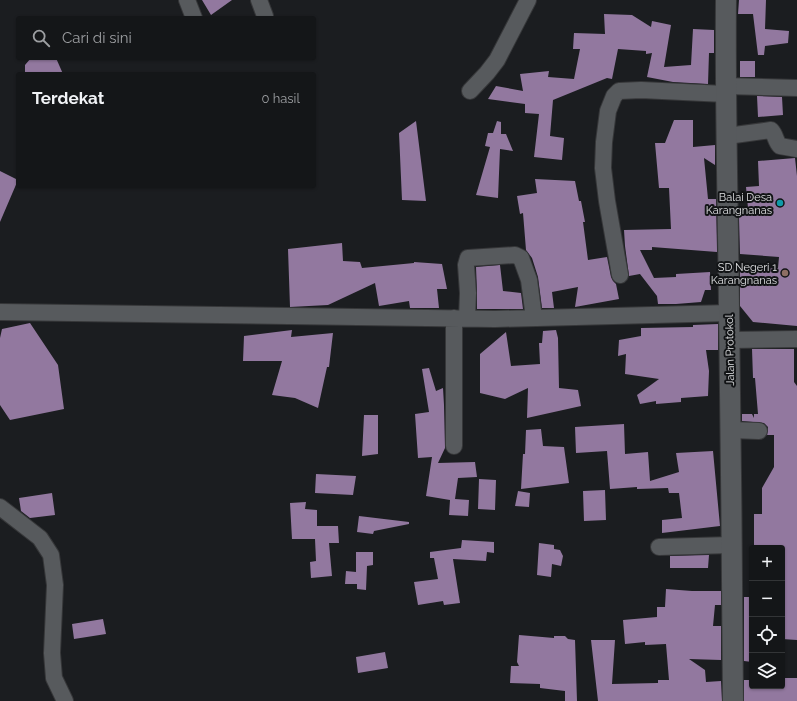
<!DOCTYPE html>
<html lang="id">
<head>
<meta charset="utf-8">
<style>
	:root { --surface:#141618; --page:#212325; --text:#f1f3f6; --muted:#9d9fa2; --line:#333537 }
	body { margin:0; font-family:Raleway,sans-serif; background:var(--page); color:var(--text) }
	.controls { position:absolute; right:12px; bottom:12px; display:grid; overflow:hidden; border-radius:4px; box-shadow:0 1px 3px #0004 }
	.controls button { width:36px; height:36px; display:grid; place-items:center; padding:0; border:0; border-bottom:1px solid var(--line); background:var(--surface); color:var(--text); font:20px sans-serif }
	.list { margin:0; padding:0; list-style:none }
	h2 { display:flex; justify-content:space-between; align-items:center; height:52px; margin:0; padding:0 16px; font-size:17px }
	h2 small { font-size:13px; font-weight:400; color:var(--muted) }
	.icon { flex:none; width:22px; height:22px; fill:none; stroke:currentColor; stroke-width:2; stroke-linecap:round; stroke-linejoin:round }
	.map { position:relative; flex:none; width:797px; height:701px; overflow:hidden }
	.search { position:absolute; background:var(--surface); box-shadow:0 1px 3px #0004; left:16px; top:16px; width:300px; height:44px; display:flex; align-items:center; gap:10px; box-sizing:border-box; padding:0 14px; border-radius:4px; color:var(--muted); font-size:15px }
	.panel { position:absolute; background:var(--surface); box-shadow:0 1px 3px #0004; left:16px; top:72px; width:300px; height:116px; border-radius:4px }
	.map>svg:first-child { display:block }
	.building { fill:#92789f }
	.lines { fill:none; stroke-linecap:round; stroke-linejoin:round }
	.minor-casing { stroke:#363739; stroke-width:18 }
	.tertiary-casing { stroke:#363739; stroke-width:22 }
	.minor { stroke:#575a5d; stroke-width:16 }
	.tertiary { stroke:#575a5d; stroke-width:20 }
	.culture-dot { fill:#0f9aa8; stroke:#121416; stroke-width:1.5 }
	.education-dot { fill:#8d6e63; stroke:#121416; stroke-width:1.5 }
	.labels { text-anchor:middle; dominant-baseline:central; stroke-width:4; stroke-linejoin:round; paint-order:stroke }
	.poi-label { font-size:11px; fill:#dfe0e2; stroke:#121416; text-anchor:end }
	.street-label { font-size:11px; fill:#dfe0e2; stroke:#121416 }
</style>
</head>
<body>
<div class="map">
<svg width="797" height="701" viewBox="0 0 797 701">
	<rect width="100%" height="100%" fill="#1b1d20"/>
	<!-- building -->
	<path class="building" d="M 202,0 L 232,0 L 211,15 Z
		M 739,0 L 766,0 L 765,29 L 789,31 L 788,43 L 765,46 L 764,55 L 758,55 L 753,14 L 738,14 Z
		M 604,14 L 632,15 L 651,27 L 652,21 L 671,25 L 664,67 L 691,65 L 693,29 L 714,30 L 714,53 L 709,53 L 708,84 L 673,82 L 647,77 L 652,53 L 646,54 L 646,51 L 618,49 L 612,79 L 607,78 L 553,100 L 550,136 L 564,138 L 562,160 L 534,157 L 539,114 L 525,113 L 525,104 L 488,99 L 496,86 L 523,91 L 520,74 L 549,71 L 548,77 L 574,79 L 580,49 L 573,49 L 574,33 L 605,34 Z
		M 31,58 L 56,58 L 63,74 L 25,74 L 25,65 Z
		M 740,61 L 755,61 L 755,77 L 740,77 Z
		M 757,96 L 782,97 L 783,115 L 758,117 Z
		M 674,120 L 693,120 L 693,147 L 715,145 L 715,165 L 704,158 L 708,199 L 716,199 L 717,250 L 717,252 L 652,247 L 652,250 L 640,250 L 654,278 L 676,277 L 676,274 L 710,272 L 711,290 L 705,290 L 701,302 L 676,304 L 658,304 L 657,296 L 640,274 L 629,276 L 625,246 L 624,230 L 671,229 L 669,188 L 659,188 L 655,143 L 665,143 Z
		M 416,121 L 426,201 L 402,200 L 399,133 Z
		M 497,121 L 501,122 L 501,134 L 506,134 L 513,151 L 500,149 L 498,198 L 476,195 L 490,147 L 485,146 L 488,133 L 493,133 Z
		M 795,158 L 797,176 L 797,326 L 753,322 L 740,306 L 740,270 L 778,268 L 779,257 L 740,254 L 739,218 L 742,207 L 748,208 L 746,187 L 759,186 L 758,161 Z
		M 0,171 L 18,180 L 0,222 Z
		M 535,179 L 575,181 L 579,201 L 581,201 L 585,222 L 583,222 L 588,260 L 607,257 L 611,277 L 613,281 L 616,284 L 619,299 L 575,307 L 578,287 L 552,292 L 554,308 L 542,308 L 538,277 L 532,258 L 526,250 L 523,213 L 520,214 L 517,196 L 537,193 Z
		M 342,243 L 343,261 L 360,262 L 362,268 L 414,263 L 414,262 L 442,264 L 447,289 L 437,289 L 439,308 L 410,308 L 409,301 L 379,306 L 375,283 L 328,305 L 290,307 L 288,249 Z
		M 500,265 L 503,291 L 521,293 L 523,309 L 477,309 L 477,292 L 476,267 Z
		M 30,323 L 58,365 L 64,409 L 10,420 L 0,405 L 0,338 L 2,329 Z
		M 718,324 L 718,350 L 706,350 L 709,371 L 708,396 L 681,398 L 681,402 L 656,404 L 656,401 L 640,404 L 637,395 L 659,379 L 625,374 L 626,354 L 618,356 L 619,340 L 641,336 L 641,328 L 693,327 L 693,325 Z
		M 292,330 L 291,337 L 333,333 L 329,367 L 327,367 L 318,408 L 295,398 L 272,395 L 282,361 L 243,361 L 244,336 Z
		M 556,330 L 558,338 L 559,388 L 578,390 L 581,406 L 527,418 L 528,388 L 505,399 L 480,393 L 480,354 L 506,332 L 511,366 L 540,364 L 539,343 L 542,343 L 543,331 Z
		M 752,349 L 794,349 L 794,382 L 797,386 L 797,640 L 782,639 L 782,548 L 754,548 L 754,514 L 762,514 L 762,488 L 774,467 L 774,435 L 767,435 L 768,427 L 764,423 L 742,421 L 742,414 L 752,414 L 754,418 L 754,414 L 758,414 L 755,378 L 753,378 Z
		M 429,368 L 436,391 L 443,388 L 444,405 L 445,448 L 438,463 L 475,462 L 477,477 L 458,478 L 455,499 L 469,500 L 468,516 L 449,515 L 450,500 L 426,496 L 432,457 L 418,458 L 415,414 L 429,412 L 422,369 Z
		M 364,415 L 378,415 L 378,454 L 362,456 Z
		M 624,424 L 625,454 L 648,452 L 650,481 L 679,472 L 676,453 L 713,451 L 720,526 L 662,533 L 662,520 L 682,518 L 679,493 L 669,493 L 668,488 L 637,489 L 637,487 L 610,489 L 607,451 L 576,453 L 575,427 Z
		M 541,429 L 543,446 L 564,447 L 569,483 L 521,489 L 523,454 L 525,454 L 526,430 Z
		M 316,474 L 356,476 L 353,495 L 315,493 Z
		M 479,479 L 496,480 L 495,510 L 478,509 Z
		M 605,490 L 606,520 L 584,521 L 583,491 Z
		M 518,491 L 530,493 L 529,507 L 515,506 Z
		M 52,493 L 55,515 L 30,518 L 21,511 L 19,498 Z
		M 306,502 L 305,509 L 317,510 L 317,526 L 338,526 L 339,543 L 329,543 L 332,576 L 311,578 L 310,562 L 316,561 L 315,539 L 292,539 L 290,503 Z
		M 359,516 L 409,522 L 409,524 L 374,531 L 373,534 L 357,532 Z
		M 462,540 L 494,542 L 494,553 L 487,552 L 486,561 L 453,559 L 460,603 L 444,605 L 443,601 L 418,605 L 414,582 L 438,579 L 434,558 L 430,558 L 430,552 L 461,548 Z
		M 539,543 L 554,545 L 554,549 L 560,550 L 563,556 L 561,566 L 552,564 L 551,577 L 537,575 Z
		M 356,552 L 373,552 L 373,565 L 367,566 L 366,590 L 357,589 L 357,584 L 345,584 L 346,571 L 356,572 Z
		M 709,555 L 708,568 L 670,568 L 670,556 Z
		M 666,589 L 692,591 L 721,591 L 721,605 L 715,605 L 713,626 L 721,626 L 721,660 L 689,659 L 705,670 L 706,682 L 721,681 L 722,701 L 598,701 L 591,640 L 615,640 L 612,684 L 658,683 L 658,680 L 669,680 L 666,644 L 645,645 L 645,642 L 625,644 L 623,620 L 657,617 L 657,607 L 665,607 Z
		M 744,597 L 752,597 L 752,662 L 744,661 Z
		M 103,619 L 106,634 L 74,639 L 72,624 Z
		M 519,635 L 554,638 L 554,636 L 565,636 L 568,639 L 575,640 L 577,701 L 565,701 L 565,691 L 540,688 L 540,684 L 510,683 L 511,666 L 519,666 L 517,662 Z
		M 385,652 L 388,668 L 358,673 L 356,657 Z
		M 782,678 L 797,678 L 797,701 L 744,701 L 744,680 L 752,680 L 752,686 L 782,686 Z"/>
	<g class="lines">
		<defs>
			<path id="minor" d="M 187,0 L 194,18
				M 259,0 L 265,16
				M 725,86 L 797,88
				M 470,91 L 487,73 L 497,60 L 528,0
				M 727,136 L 771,130 C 776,135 775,141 780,146 L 797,149
				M 620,275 L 607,201 L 603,168 L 604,142 L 608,111 L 614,96 L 619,91 L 641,90 L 725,94
				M 0,312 L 495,319 L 729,313
				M 454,318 L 454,446
				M 467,318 L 468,293 L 466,265 L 468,258 L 515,255 L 521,258 L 529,280 L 534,318
				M 729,340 L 797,339
				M 731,430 L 759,431
				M 0,507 L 40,538 L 51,555 L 55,585 L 52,653 L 54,678 L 65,701
				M 659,547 L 731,545"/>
			<path id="tertiary" d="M 726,0 C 725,103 728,207 729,310 C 731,440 732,571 733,701"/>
		</defs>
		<!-- minor casing -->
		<use href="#minor" class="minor-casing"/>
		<!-- tertiary casing -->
		<use href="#tertiary" class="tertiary-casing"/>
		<!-- minor -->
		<use href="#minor" class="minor"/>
		<!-- tertiary -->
		<use href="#tertiary" class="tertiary"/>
	</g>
	<!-- markers -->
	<circle class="culture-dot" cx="780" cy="203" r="4"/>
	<circle class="education-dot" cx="785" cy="273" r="4"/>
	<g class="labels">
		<!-- poi labels -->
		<g class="poi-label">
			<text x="772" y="197">Balai Desa<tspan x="772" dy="13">Karangnanas</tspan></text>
			<text x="777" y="267">SD Negeri 1<tspan x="777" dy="13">Karangnanas</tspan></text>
		</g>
		<!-- street labels -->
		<g class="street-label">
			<text transform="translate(730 350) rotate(-91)">Jalan Protokol</text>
		</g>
	</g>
</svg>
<div class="controls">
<button>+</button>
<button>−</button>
<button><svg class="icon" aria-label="locate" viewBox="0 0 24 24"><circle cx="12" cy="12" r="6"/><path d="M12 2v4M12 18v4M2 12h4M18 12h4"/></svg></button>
<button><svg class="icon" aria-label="layers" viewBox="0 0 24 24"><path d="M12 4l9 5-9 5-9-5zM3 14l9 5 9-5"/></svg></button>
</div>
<div class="search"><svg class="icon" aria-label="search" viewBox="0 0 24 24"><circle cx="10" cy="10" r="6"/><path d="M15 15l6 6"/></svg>Cari di sini</div>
<section class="panel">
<h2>Terdekat<small>0 hasil</small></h2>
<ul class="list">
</ul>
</section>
</div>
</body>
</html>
